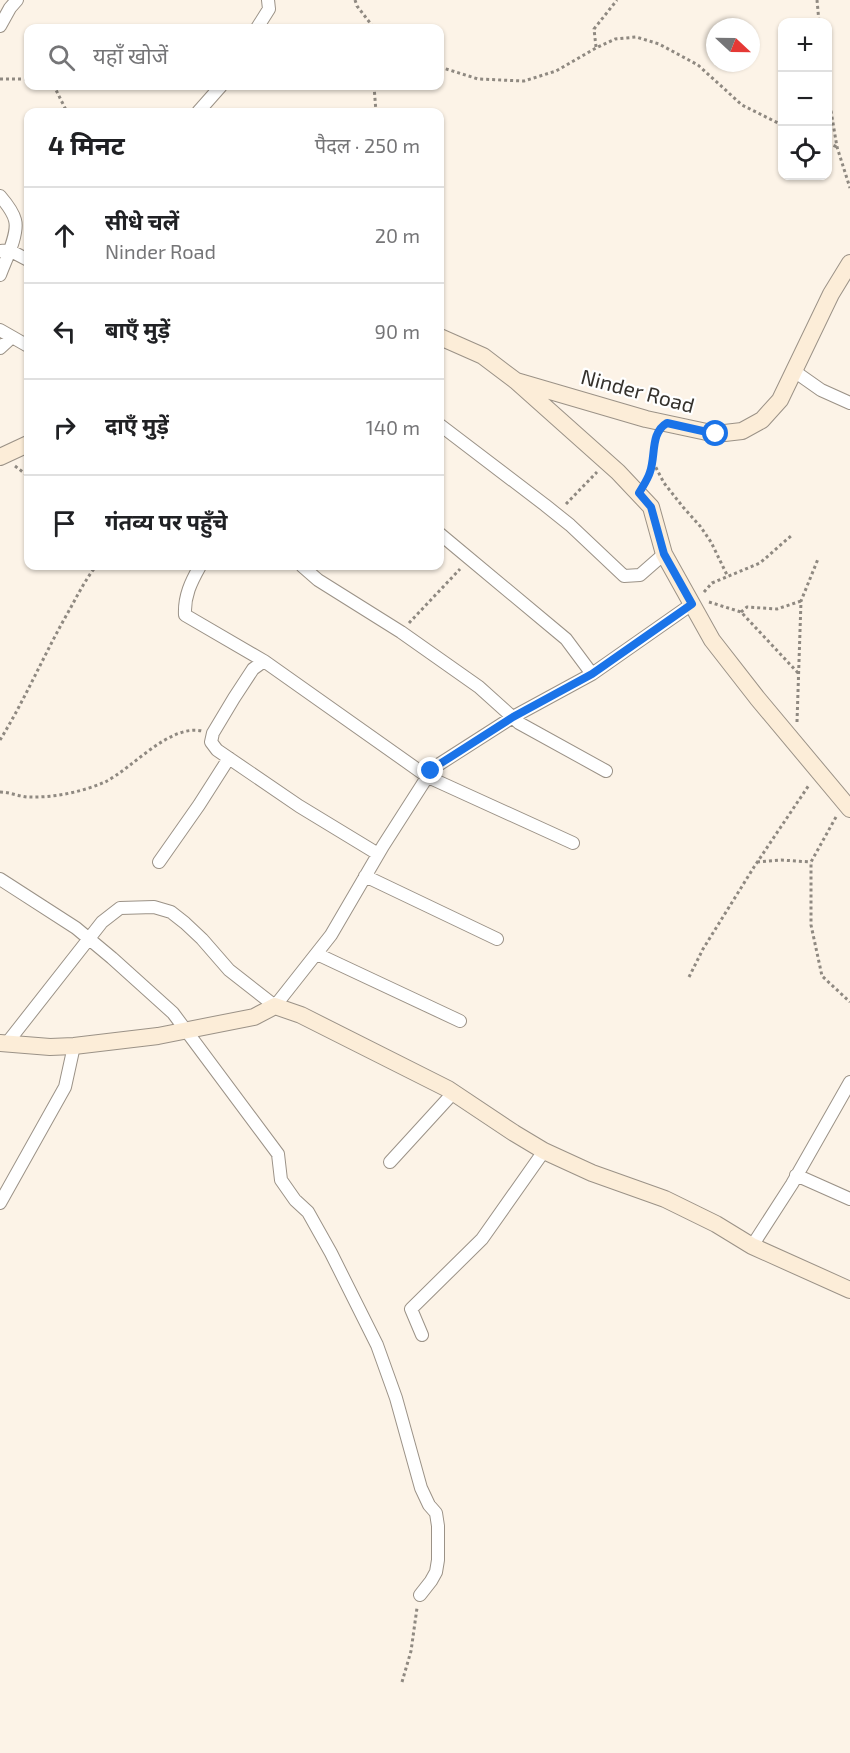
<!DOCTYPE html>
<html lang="hi">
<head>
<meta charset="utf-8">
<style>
	:root { --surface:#fff; --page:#f2f2f2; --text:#202124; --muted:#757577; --line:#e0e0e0 }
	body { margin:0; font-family:"Exo 2","Noto Sans Devanagari",sans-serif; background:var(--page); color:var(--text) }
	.controls { position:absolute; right:18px; top:18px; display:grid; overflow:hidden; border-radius:12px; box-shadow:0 2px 4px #0004 }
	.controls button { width:54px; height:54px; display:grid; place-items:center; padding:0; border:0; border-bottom:2px solid var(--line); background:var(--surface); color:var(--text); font:30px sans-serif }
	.compass { position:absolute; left:706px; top:18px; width:54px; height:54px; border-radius:50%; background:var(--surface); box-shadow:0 2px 4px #0004; rotate:112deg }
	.stop { position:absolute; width:18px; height:18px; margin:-14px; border:4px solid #1a73e8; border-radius:50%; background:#fff }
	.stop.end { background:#1a73e8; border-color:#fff; box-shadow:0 2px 6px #0008 }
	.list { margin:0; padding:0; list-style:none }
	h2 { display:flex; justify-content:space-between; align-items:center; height:78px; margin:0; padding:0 24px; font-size:26px }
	h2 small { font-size:20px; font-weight:400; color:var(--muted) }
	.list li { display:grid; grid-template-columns:39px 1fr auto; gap:18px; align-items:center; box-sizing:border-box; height:96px; padding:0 24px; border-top:2px solid var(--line) }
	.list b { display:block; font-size:22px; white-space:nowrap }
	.list p { margin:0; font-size:20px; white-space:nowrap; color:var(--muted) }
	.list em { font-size:20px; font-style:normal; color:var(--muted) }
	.icon { flex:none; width:33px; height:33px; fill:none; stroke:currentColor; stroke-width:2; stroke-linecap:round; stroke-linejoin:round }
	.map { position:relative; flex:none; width:850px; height:1753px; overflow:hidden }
	.search { position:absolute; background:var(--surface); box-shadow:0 2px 4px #0004; left:24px; top:24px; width:420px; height:66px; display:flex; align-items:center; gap:15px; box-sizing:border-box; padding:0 21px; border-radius:12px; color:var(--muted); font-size:22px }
	.panel { position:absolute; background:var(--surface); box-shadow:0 2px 4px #0004; left:24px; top:108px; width:420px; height:462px; border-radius:12px }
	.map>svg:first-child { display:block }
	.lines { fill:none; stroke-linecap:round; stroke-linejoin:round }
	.street-casing { stroke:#9b9287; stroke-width:14 }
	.secondary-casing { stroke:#9b9287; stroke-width:18 }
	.path { stroke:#8f8981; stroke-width:3; stroke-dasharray:3 3; stroke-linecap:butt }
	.street { stroke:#fff; stroke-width:12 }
	.secondary { stroke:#fcedd8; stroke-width:16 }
	.route { stroke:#1a73e8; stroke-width:8 }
	.labels { text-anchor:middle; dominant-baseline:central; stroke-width:4.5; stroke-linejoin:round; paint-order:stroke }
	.street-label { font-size:21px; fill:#35322d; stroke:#fff }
</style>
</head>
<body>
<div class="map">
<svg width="850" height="1753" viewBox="0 0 850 1753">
	<rect width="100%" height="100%" fill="#fcf3e7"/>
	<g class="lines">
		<defs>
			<path id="street" d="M 0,26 L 10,8 L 17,0
				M 257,28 L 269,9 L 268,0
				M 198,112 L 221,86
				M 0,196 C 6,203 13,212 15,220 C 19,234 5,261 0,275
				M 1,251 L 9,250 L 28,260
				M 0,330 L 28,346
				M 0,348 L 12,337
				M 794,371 L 821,390 L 850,403
				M 440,425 L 545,505 L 570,525 L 624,576 L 640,575 L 664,554
				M 440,534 L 566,639 L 592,674
				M 200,566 C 191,582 184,596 185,615 L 264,661 L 428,777 L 573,843
				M 302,566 L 318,580 L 401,632 L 479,687 L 519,723 L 606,771
				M 264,661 L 253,669 L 234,698 L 213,733 L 211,742 L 217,750 L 299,806 L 378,854
				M 159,862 L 199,805 L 229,758
				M 365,876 L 497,939
				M 0,879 L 76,928 L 112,958 L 173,1013 L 278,1154 L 281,1180 L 295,1200 L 308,1212 L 331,1253 L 377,1345 L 396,1398 L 421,1488 L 429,1505 L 436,1513 L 438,1526 L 438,1560 L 436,1572 L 431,1581 L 420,1595
				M 317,954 L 460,1021
				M 7,1043 L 102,922 L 120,908 L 154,907 L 171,912 L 185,923 L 202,939 L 229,970 L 275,1006 L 331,935 L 383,846 L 431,771 L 438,765 L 513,717 L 592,674 L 692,604
				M 390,1162 L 454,1092
				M 796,1175 L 850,1199
				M 0,1203 L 65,1087 L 74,1046
				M 752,1246 L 792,1184 L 850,1082
				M 422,1335 L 411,1309 L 482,1239 L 544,1151"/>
			<path id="secondary" d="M 440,337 L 483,356 L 516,381 L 646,419 L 716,434 L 742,431 L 762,420 L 780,400 L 831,294 L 850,263
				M 516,381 L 618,472 L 651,507 L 664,554 L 712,640 L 758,699 L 850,809
				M 0,457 L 28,444
				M 0,1043 L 50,1047 L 74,1046 L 158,1036 L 254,1017 L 275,1006 L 301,1015 L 448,1089 L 514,1133 L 544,1151 L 592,1173 L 665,1199 L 716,1224 L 752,1246 L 850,1290"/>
		</defs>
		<!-- street casing -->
		<use href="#street" class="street-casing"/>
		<!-- secondary casing -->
		<use href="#secondary" class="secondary-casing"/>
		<!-- path -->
		<path class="path" d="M 355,0 L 357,6 L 374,28
			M 817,0 L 819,22
			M 596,47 L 594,29 L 617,0
			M 440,67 L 478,79 L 524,81 L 556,71 L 596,48 L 615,39 L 636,37 L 659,44 L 698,65 L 742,105 L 782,125
			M 0,79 L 28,79
			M 53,86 L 54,86 L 67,112
			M 374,86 L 376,112
			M 828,93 L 837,147 L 850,188
			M 828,143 L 837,147
			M 653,462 L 664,483 L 683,507 L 700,526 L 711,542 L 728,577
			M 15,466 L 28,476
			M 646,481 C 654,465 650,450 657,435
			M 566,504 L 597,472
			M 704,592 L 712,583 L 760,563 L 792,535
			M 709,602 L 741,612 L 799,674
			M 741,612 L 747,607 L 777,609 L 801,601
			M 409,623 L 460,569
			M 797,722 L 801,601 L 818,559
			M 0,740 C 26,698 45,652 70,609 C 78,594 86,579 96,566
			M 0,792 C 9,792 18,796 27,797 C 53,798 82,792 105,782 C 133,768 169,724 202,731
			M 836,817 L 811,862 L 811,925 L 822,976 L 850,1002
			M 757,862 L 781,860 L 811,862
			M 689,977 L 703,949 L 754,867 L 809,785
			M 402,1682 L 411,1651 L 417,1608"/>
		<!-- street -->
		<use href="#street" class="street"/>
		<!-- secondary -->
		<use href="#secondary" class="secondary"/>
	</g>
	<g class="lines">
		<!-- route -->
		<path class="route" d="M 431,771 L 438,765 L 513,717 L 592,674 L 692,604 L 664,554 L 651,507 L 639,493 C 643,486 648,479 650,472 C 656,455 650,433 667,423 L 716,434"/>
	</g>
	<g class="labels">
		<!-- street labels -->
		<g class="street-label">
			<text transform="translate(638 390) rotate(15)">Ninder Road</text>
		</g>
	</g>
</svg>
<div class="controls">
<button>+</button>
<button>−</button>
<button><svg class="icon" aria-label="locate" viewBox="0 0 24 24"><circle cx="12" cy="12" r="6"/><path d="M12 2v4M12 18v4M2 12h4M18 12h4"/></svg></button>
</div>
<svg class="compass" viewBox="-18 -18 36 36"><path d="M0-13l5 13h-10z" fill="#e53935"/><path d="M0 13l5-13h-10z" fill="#757577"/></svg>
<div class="stop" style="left:716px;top:434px"></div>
<div class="stop end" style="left:431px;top:771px"></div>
<div class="search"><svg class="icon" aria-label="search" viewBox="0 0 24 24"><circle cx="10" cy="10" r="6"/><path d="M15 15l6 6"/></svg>यहाँ खोजें</div>
<section class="panel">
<h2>4 मिनट<small>पैदल · 250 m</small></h2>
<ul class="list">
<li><svg class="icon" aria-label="ahead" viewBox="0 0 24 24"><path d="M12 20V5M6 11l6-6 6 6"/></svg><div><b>सीधे चलें</b><p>Ninder Road</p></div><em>20 m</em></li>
<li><svg class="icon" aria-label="left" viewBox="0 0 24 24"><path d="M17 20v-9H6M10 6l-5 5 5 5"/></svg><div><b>बाएँ मुड़ें</b></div><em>90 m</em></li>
<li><svg class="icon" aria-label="right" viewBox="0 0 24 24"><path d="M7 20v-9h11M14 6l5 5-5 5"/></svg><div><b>दाएँ मुड़ें</b></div><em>140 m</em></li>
<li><svg class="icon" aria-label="arrive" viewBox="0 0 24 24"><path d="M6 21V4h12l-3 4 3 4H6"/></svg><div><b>गंतव्य पर पहुँचे</b></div></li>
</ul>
</section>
</div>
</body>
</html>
